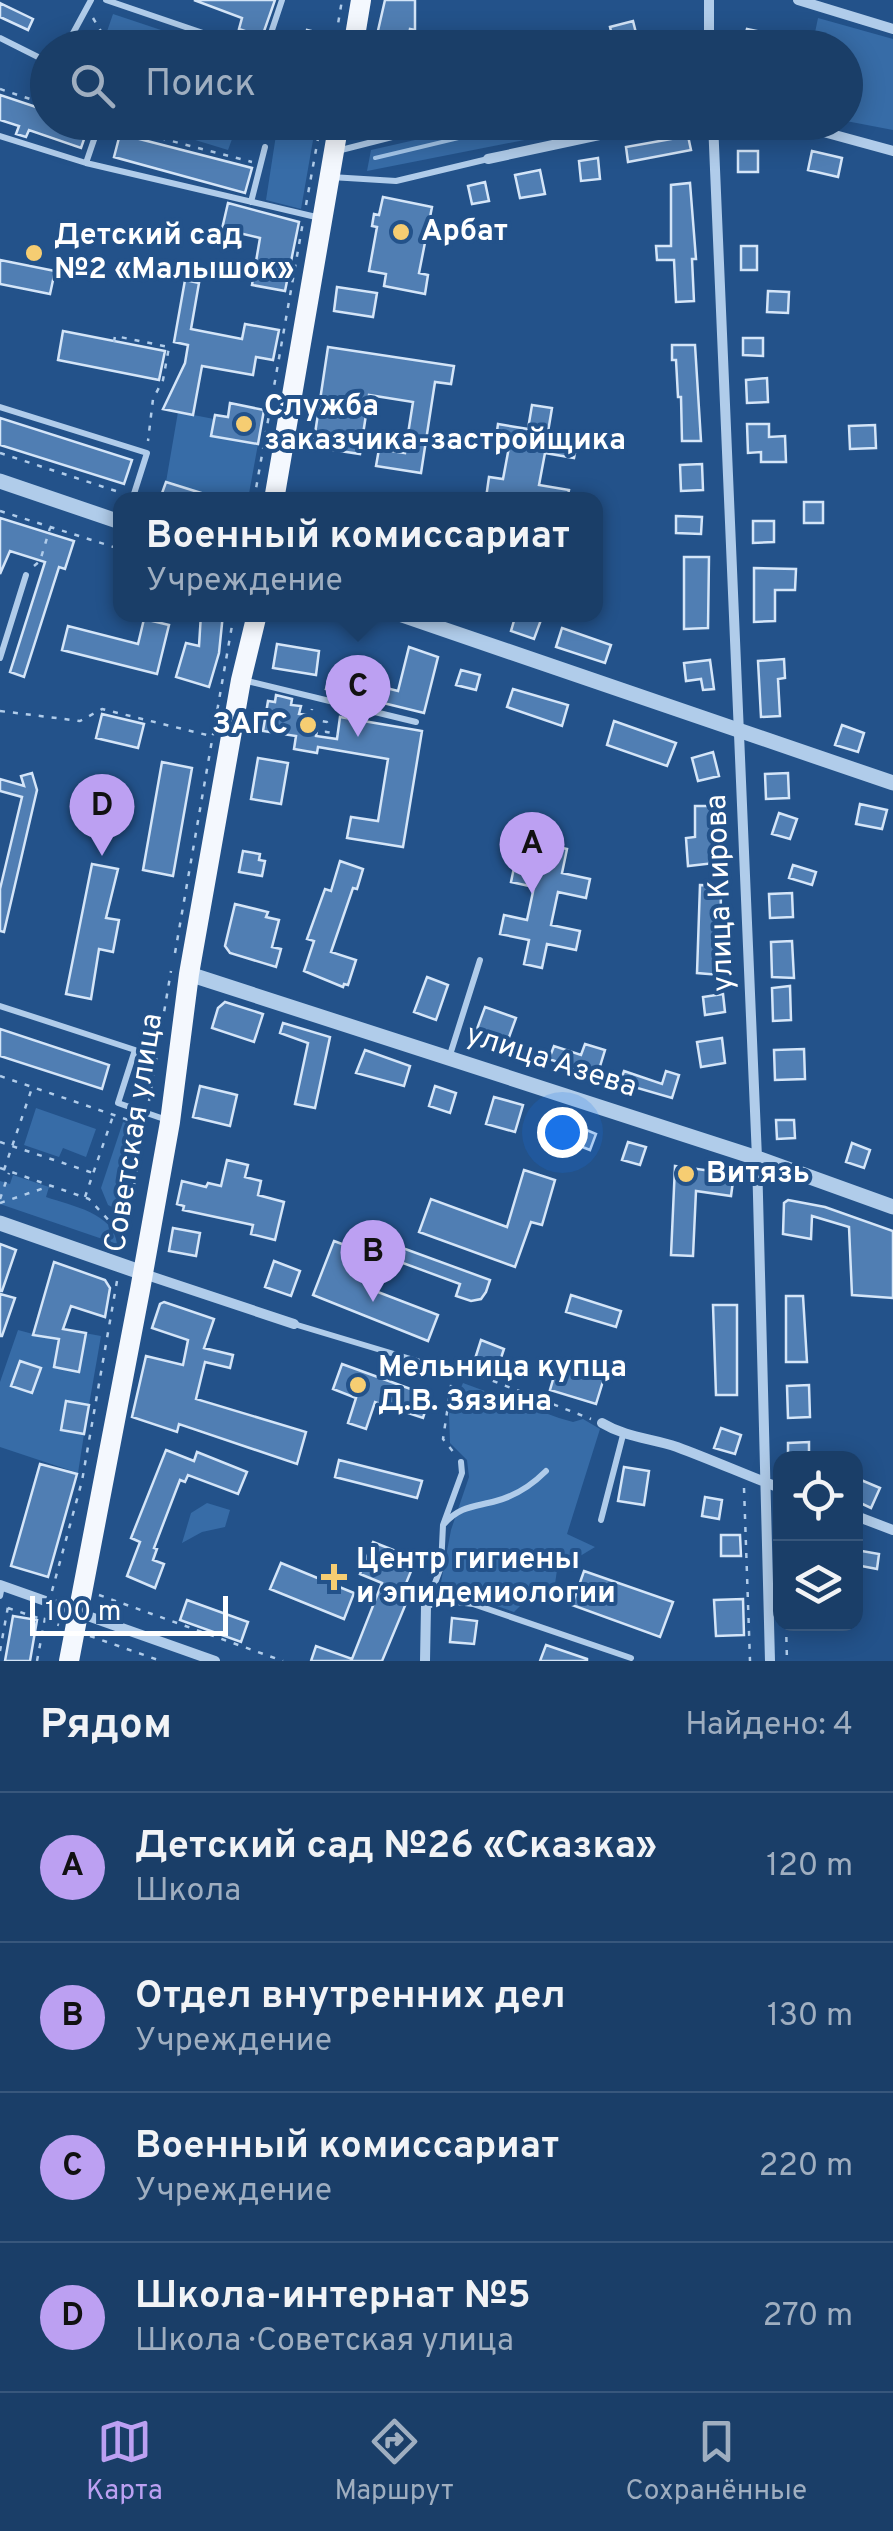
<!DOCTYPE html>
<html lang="ru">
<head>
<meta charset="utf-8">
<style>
	:root { --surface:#1a3e68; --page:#274971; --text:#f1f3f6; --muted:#9faec0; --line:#38577c; --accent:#bca0f2 }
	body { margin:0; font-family:Overpass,sans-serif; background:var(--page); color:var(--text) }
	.controls { position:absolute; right:30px; bottom:30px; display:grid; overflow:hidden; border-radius:20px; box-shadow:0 5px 25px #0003 }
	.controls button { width:90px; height:90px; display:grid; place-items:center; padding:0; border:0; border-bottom:2px solid var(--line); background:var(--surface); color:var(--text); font:50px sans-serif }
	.scale { position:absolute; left:30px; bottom:25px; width:198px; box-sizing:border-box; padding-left:10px; border:5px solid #fff; border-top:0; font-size:28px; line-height:35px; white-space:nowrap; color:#fff; -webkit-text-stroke:8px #23528a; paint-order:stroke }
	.you { position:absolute; left:562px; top:1132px; width:35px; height:35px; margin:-25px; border:8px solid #fff; border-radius:50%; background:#1a73e8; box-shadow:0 0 0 15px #1a73e833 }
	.badge { display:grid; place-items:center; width:65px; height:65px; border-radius:50%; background:var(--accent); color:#111; font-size:32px; font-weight:700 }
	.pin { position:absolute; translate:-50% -82px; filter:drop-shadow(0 2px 5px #0008) }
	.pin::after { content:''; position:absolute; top:52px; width:35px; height:30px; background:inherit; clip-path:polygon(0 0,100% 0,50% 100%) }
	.popup { position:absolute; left:113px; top:492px; width:490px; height:130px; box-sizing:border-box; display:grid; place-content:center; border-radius:20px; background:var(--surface); filter:drop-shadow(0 2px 8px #0005); font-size:32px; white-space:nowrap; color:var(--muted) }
	.popup b { font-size:38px; color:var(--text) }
	.popup::after { content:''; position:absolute; left:50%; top:100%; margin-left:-20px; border:20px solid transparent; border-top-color:var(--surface) }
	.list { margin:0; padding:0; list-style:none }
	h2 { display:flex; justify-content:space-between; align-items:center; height:130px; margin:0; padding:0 40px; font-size:42px }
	h2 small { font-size:32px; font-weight:400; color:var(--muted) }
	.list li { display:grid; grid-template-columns:65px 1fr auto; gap:30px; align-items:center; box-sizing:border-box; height:150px; padding:0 40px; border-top:2px solid var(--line) }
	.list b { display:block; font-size:38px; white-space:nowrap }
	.list p { margin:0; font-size:32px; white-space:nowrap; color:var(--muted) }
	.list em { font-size:32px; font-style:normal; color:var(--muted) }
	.icon { flex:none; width:55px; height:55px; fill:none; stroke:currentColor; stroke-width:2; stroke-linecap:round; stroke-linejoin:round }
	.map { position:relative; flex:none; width:893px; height:1661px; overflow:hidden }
	.search { position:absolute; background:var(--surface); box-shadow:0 5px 25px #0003; left:30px; right:30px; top:30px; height:110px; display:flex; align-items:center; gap:25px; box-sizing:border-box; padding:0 35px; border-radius:55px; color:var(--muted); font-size:38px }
	.sheet { height:730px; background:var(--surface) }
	nav { display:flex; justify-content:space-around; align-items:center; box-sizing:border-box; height:140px; border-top:2px solid var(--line); background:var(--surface); font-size:28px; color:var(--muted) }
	nav a { display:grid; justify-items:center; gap:5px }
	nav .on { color:var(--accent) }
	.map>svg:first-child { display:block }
	.green { fill:#376ca7 }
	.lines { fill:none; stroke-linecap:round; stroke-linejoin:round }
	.stream { stroke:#a4c7eb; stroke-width:4 }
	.building { fill:#507eb3; stroke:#d4e5f8; stroke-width:2.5 }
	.path { stroke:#b0ccea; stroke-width:2.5; stroke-dasharray:5 8; stroke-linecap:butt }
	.service { stroke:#b0ccea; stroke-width:6 }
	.minor { stroke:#b0ccea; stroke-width:10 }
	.tertiary { stroke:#b0ccea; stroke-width:15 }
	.primary { stroke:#f4f8fe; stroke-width:20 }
	.poi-dot { fill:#f6cd72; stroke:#23528a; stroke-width:4 }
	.labels { text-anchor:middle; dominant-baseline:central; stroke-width:8; stroke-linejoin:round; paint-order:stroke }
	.poi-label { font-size:30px; font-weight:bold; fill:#fff; stroke:#23528a; text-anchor:start }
	.street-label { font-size:30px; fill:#fff; stroke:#23528a }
</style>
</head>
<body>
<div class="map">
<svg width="893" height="1661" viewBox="0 0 893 1661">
	<rect width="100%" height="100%" fill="#23528a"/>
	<!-- green -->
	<path class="green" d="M 113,14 L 212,47 L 73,47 L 80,35 L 103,43 Z
		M 818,18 L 893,39 L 893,130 L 846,121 L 846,48 L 812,47 Z
		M 173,122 L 238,122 L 238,123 L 228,150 L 169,132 Z
		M 494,122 L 611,123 L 367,171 L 371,150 Z
		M 241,123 L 316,123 L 301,209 L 266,200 L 276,135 Z
		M 178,412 L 214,419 L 212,436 L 258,444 L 248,499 L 222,499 L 166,482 Z
		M 36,1108 L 96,1129 L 86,1157 L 63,1148 L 59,1157 L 24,1145 Z
		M 123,1122 L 141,1128 L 126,1214 L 108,1205 L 101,1188 Z
		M 13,1175 L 49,1187 L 46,1197 C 72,1206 114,1213 117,1244 L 0,1204 L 0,1181 L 10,1184 Z
		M 35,1324 L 101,1336 L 89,1405 L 66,1401 L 61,1429 L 84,1434 L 78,1473 L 0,1447 L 0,1382 L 18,1330 L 33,1334 Z
		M 463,1383 L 559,1418 L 573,1422 L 583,1419 L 600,1429 L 567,1534 L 595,1547 L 557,1570 L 552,1605 L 529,1597 L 514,1612 L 474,1598 L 438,1598 L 451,1530 L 469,1477 L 467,1460 L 450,1443 L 449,1414 Z
		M 207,1503 L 230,1510 L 225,1527 L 202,1532 L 182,1543 L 191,1513 Z"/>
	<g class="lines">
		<!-- stream -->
		<path class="stream" d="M 375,158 L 526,122"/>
	</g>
	<!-- building -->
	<path class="building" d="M 194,0 L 275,0 L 262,37 L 239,29 L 242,18 Z
		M 385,0 L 415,0 L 415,30 L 410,29 L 408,41 L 392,38 L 390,48 L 374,48 Z
		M 0,3 L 33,19 L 28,30 L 0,17 Z
		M 633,21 L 639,45 L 615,48 L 610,27 Z
		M 747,29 L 776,35 L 775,38 L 785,48 L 743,44 Z
		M 307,30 L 332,36 L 329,48 L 303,48 Z
		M 0,95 L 48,111 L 48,122 L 89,125 L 81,148 L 29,130 L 26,137 L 16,134 L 19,126 L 0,120 Z
		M 120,134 L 252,168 L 245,193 L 114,157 Z
		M 688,136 L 691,150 L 628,162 L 626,147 Z
		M 738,151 L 758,151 L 758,172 L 738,172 Z
		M 812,151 L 842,158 L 838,177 L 808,170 Z
		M 598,158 L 600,179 L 581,181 L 579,161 Z
		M 540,170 L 545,194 L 520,198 L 515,175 Z
		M 485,182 L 489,201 L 472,204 L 468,186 Z
		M 690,183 L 696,259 L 692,259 L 694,301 L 676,302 L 674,260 L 657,260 L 656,246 L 671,246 L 671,185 Z
		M 383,197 L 432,207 L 419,273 L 428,275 L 425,294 L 384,286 L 386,274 L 369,271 L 377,227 L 372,226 L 374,214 L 379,215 Z
		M 228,203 L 299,222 L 285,291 L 252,285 L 260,238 L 222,229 Z
		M 741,246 L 757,246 L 757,270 L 741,270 Z
		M 0,260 L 55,271 L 50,294 L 0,284 Z
		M 185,280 L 199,283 L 191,329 L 242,339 L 245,324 L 279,330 L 273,360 L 256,357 L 253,375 L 202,366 L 193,415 L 163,409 L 185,363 L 188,345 L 174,342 Z
		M 337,287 L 377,293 L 373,317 L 334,311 Z
		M 768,291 L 789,292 L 788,313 L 767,312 Z
		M 63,331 L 165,351 L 159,380 L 58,360 Z
		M 743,338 L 763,338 L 763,356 L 743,355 Z
		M 672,345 L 695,345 L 701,441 L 682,441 L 681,397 L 678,397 L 676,360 L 672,360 Z
		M 328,347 L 454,366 L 451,384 L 435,382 L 421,473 L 376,466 L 379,449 L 405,453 L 413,402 L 369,395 L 360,454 L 313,447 Z
		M 767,378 L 768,402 L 747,403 L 746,380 Z
		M 230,403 L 264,410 L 258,444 L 211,436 L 215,415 L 228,417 Z
		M 532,405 L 552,408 L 548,432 L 578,437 L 574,458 L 545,453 L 539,485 L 569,490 L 567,500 L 486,498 L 489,477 L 503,479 L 509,447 L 495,445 L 498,424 L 528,429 Z
		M 0,418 L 132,460 L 124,484 L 0,445 Z
		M 747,424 L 769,424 L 769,437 L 785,436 L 786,462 L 761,462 L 761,452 L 748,453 Z
		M 875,425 L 876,448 L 850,449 L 849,426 Z
		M 702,464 L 703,490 L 681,491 L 680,465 Z
		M 166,482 L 214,497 L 214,500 L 173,500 L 161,496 Z
		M 804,502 L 823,502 L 823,523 L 804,523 Z
		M 676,516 L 702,517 L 701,534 L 676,533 Z
		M 0,518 L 74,541 L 65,569 L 59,567 L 24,677 L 10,672 L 45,562 L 10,551 L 0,574 Z
		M 753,521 L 774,521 L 774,542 L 753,543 Z
		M 684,557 L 709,557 L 708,628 L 684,629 Z
		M 754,568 L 796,569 L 795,590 L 775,590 L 775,621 L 754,622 Z
		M 201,614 L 223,614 L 219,653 L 209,687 L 176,677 L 186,643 L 199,646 Z
		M 516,614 L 541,620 L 534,639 L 511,631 Z
		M 144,619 L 169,625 L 157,674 L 62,650 L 68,626 L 138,644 Z
		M 562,628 L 611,645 L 605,663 L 556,647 Z
		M 277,644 L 319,651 L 316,675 L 273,668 Z
		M 409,647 L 438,657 L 424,713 L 326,689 L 330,674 L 398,691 Z
		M 784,659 L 785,678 L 778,679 L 780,716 L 761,717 L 758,661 Z
		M 710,660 L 714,689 L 703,690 L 701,679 L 686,681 L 684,663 Z
		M 461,670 L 480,675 L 476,690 L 456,685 Z
		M 513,689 L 568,705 L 562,726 L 507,707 Z
		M 276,695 L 292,699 L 291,705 L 301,706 L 299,714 L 309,715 L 307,723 L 318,725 L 316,736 L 337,739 L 340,717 L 422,731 L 403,847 L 347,838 L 351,817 L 378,821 L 388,759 L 318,747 L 317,753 L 294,749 L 296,736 L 263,731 L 268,701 L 275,702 Z
		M 102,714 L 144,724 L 138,748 L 96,738 Z
		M 614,721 L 676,743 L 667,766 L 607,745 Z
		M 842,725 L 864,733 L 858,752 L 835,745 Z
		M 713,752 L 719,776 L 698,781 L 692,758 Z
		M 258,758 L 288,763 L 281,804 L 251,799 Z
		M 162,762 L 192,768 L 173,876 L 143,870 Z
		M 32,773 L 37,790 L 4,932 L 0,931 L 0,889 L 22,797 L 0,791 L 0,779 L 24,786 L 21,776 Z
		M 788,773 L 789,798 L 766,799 L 765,774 Z
		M 860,804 L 887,810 L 882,829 L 856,824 Z
		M 695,806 L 717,806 L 717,824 L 711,824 L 715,863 L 688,866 L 686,838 L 695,837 Z
		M 779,813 L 797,819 L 790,839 L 772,834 Z
		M 549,845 L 567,849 L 562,873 L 590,879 L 586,898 L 558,892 L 551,925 L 580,931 L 576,950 L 547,944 L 542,968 L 524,964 L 529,940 L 500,934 L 504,915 L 527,920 L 534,887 L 511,882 L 515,863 L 544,869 Z
		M 243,851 L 260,854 L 259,860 L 265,861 L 262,876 L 239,872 Z
		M 340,861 L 363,869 L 357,889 L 353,888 L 331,952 L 356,960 L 348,985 L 344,984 L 343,987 L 304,971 L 314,941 L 307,939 L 325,889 L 331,891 Z
		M 92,864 L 118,869 L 106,918 L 119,920 L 113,952 L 99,949 L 91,999 L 66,994 Z
		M 793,865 L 816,872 L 812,885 L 789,878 Z
		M 700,885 L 721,886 L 720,975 L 697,973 Z
		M 792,893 L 793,917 L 770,918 L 769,894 Z
		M 235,904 L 268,912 L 266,917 L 279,920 L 272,947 L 281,949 L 276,967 L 230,953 L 225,946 Z
		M 792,941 L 794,978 L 772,977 L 771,942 Z
		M 427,977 L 448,985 L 436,1020 L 414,1012 Z
		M 790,986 L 791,1020 L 773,1021 L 772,988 Z
		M 723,994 L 725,1012 L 705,1015 L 703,997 Z
		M 225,1002 L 263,1014 L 254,1042 L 212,1028 L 218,1008 Z
		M 485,1007 L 516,1018 L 508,1040 L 477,1029 Z
		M 283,1023 L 330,1037 L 315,1108 L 295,1104 L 308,1043 L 280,1033 Z
		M 0,1029 L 109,1065 L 102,1089 L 0,1056 Z
		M 722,1038 L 725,1063 L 701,1067 L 697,1042 Z
		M 585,1044 L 605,1050 L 597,1076 L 549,1059 L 554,1046 L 581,1055 Z
		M 804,1049 L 805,1079 L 775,1080 L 774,1050 Z
		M 365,1050 L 410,1066 L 404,1086 L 356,1073 Z
		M 624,1071 L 662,1084 L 666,1071 L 679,1075 L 672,1098 L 620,1083 Z
		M 200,1086 L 237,1095 L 230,1126 L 193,1117 Z
		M 435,1086 L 456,1093 L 450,1113 L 429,1106 Z
		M 494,1097 L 523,1105 L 515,1132 L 486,1124 Z
		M 776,1120 L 794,1120 L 795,1138 L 777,1139 Z
		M 577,1126 L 596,1134 L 590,1150 L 570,1142 Z
		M 628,1142 L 646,1147 L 640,1165 L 622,1160 Z
		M 852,1143 L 870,1150 L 864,1168 L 846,1162 Z
		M 227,1160 L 248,1165 L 245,1177 L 261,1181 L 258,1195 L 284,1202 L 275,1240 L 251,1234 L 253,1225 L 183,1210 L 184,1206 L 177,1204 L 182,1181 L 206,1187 L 208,1183 L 221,1186 Z
		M 675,1166 L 734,1174 L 731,1196 L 696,1191 L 693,1256 L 671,1255 Z
		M 524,1170 L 555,1180 L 542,1225 L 531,1222 L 515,1267 L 419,1232 L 431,1199 L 507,1227 Z
		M 788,1200 L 825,1207 L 893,1231 L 893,1298 L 852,1295 L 849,1227 L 812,1216 L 811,1239 L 783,1234 L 784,1203 Z
		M 173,1228 L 200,1233 L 196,1256 L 169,1251 Z
		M 334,1241 L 382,1259 L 370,1289 L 438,1315 L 428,1341 L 313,1295 Z
		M 0,1244 L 16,1250 L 2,1291 L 0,1291 Z
		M 397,1246 L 490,1280 L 486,1292 L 481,1299 L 471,1301 L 456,1296 L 460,1284 L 392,1259 Z
		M 274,1261 L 300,1271 L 291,1296 L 265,1287 Z
		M 54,1262 L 105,1280 L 110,1288 L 105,1317 L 71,1306 L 63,1329 L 86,1333 L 79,1372 L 54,1367 L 59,1339 L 33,1335 Z
		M 0,1294 L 15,1298 L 2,1336 L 0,1336 Z
		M 571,1295 L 621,1311 L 616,1327 L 566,1312 Z
		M 786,1296 L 803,1296 L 807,1362 L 786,1362 Z
		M 164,1302 L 214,1319 L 204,1348 L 233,1355 L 230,1368 L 205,1362 L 196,1399 L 306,1432 L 297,1464 L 179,1424 L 177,1432 L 132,1417 L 146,1356 L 183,1365 L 188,1340 L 152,1328 L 160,1304 Z
		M 713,1305 L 737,1305 L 737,1395 L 716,1395 Z
		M 481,1340 L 504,1349 L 497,1370 L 474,1362 Z
		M 20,1361 L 41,1368 L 32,1393 L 11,1386 Z
		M 342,1364 L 430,1396 L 423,1418 L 375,1402 L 366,1429 L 348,1423 L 356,1398 L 333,1389 Z
		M 557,1366 L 604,1378 L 596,1404 L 550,1390 Z
		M 809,1385 L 810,1417 L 788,1418 L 787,1386 Z
		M 66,1401 L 89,1405 L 84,1434 L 61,1430 Z
		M 721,1428 L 741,1435 L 735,1454 L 714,1448 Z
		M 809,1442 L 809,1458 L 788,1458 L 788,1443 Z
		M 166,1450 L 194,1461 L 197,1452 L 247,1472 L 238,1494 L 188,1475 L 185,1482 L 180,1480 L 154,1548 L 157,1549 L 153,1560 L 164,1564 L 155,1588 L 127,1576 L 140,1542 L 131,1538 Z
		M 339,1460 L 422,1481 L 417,1498 L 335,1477 Z
		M 40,1464 L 77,1474 L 48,1577 L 11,1566 Z
		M 624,1467 L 649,1471 L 644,1505 L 618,1501 Z
		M 861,1480 L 880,1488 L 871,1508 L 856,1501 Z
		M 705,1497 L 722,1500 L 719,1519 L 702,1516 Z
		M 721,1535 L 740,1535 L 741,1556 L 721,1556 Z
		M 373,1542 L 416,1559 L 400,1598 L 407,1601 L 382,1661 L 311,1661 L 316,1646 L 352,1659 L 382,1583 L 360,1574 Z
		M 856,1550 L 879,1554 L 877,1569 L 856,1565 Z
		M 281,1563 L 354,1593 L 344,1619 L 270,1589 Z
		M 584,1571 L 673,1602 L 660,1637 L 572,1605 Z
		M 743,1599 L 744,1635 L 716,1636 L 714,1600 Z
		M 187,1600 L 248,1622 L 241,1642 L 180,1620 Z
		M 13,1616 L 37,1620 L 30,1661 L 5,1661 Z
		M 452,1618 L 477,1621 L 474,1644 L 450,1642 Z
		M 546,1645 L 587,1659 L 587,1661 L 540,1661 Z"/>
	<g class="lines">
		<!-- path -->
		<path class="path" d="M 93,18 L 111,48
			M 334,48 L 342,0
			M 0,89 L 48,105
			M 36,101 L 48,80
			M 262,122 L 264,135
			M 510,122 L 514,142
			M 110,125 L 252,162
			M 273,138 L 288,122
			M 306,205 L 321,122
			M 114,342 L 115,336 L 169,347 L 163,380 L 153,399 L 148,441
			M 0,453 L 122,493
			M 254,500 L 303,222
			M 0,511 L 120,549
			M 34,566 L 40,561 L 50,528
			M 0,711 L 80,721 L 102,709 L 211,736
			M 310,719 L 327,722 L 326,732 L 338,734
			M 310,723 L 312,709
			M 175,953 L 234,614
			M 0,1076 L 143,1125
			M 149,1101 L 171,971
			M 0,1142 L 93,1173
			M 0,1168 L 89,1199 L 125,1238 L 131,1240
			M 4,1170 L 32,1088
			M 85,1197 L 113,1116
			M 0,1199 L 9,1173
			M 0,1203 L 50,1186
			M 123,1248 L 145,1123
			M 443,1367 L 465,1370 L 591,1419
			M 453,1372 L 443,1439 L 455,1454
			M 744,1488 L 750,1661
			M 52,1591 L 82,1481 L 117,1281
			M 99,1595 L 283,1661
			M 8,1608 L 59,1625
			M 786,1624 L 787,1661
			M 90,1636 L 161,1661
			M 0,1651 L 9,1601
			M 37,1661 L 46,1613"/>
		<!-- service -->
		<path class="service" d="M 106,0 L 247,48
			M 0,38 L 48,62
			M 65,48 L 91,0
			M 266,48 L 282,0
			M 0,136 L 86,163 L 100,122
			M 341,150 L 451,122
			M 86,163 L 316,217
			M 331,177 L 396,181 L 488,159
			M 251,202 L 265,147
			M 0,407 L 147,453 L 132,500
			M 0,658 L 26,575
			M 243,680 L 416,722
			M 0,1006 L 135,1050 L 118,1103 L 164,1119
			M 449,1058 L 480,960
			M 294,1324 L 434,1366
			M 601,1520 L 623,1435
			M 444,1524 C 460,1506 474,1507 496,1501 C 515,1496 532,1485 546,1471
			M 0,1596 L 2,1586
			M 427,1604 L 441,1567 L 443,1525 L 462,1473 L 461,1462
			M 426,1606 L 448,1601 L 473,1604 L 631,1658"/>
		<!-- minor -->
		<path class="minor" d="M 709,0 L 709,48
			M 798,0 L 893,29
			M 713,122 L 757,1158 L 770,1661
			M 787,122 L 893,151
			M 488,159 L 660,122
			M 144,1274 L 294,1324
			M 602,1423 C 627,1438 650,1438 677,1447 C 712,1460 746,1475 780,1488
			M 856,1516 L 893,1530
			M 0,1585 L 215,1661
			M 425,1661 L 426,1606"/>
		<!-- tertiary -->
		<path class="tertiary" d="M 0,481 L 120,522
			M 399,614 L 893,783
			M 189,974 L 757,1158 L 893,1207
			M 0,1223 L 143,1273"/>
		<!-- primary -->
		<path class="primary" d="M 353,48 L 361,0
			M 274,500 L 339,122
			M 69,1661 L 140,1290 L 170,1122 L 189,974 L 241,680 L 257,614"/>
	</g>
	<!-- markers -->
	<g class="poi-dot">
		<circle cx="401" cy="232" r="10"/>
		<circle cx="34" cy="253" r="10"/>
		<circle cx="244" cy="424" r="10"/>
		<circle cx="308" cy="725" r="10"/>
		<circle cx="686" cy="1174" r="10"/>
		<circle cx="358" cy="1385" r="10"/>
		<path d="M329 1562h10v10h10v10h-10v10h-10v-10h-10v-10h10z"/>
	</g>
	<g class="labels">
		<!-- poi labels -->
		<g class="poi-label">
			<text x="421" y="232">Арбат</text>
			<text x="54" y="236">Детский сад<tspan x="54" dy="34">№2 «Малышок»</tspan></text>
			<text x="264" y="407">Служба<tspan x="264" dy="34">заказчика-застройщика</tspan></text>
			<text x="288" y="725" text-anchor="end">ЗАГС</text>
			<text x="706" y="1174">Витязь</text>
			<text x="378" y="1368">Мельница купца<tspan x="378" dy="34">Д.В. Зязина</tspan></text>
			<text x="356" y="1560">Центр гигиены<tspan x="356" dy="34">и эпидемиологии</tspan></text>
		</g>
		<!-- street labels -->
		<g class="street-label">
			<text transform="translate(721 893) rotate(-92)">улица Кирова</text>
			<text transform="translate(551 1062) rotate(18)">улица Азева</text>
			<text transform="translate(135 1133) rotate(-81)">Советская улица</text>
		</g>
	</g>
</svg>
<div class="controls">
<button><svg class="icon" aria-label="locate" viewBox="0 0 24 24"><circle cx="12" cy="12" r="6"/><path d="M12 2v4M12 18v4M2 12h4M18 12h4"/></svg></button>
<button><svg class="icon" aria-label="layers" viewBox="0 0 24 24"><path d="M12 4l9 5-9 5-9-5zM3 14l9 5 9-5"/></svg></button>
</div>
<div class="scale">100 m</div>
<div class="you"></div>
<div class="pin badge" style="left:532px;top:894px">A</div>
<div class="pin badge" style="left:373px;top:1302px">B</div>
<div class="pin badge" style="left:358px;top:737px">C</div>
<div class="popup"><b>Военный комиссариат</b>Учреждение</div>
<div class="pin badge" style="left:102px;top:856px">D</div>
<div class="search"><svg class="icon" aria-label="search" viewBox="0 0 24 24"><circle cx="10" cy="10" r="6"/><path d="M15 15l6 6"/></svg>Поиск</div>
</div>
<section class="sheet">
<h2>Рядом<small>Найдено: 4</small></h2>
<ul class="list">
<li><span class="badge">A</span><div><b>Детский сад №26 «Сказка»</b><p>Школа</p></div><em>120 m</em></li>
<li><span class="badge">B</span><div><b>Отдел внутренних дел</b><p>Учреждение</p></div><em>130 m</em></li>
<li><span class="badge">C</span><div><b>Военный комиссариат</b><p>Учреждение</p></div><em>220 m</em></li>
<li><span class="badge">D</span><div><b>Школа-интернат №5</b><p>Школа · Советская улица</p></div><em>270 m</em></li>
</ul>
</section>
<nav>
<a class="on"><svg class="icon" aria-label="map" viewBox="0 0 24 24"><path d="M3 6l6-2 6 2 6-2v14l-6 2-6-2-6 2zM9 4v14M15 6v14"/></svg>Карта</a>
<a><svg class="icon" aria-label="directions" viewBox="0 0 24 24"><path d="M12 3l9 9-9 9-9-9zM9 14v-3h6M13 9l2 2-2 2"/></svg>Маршрут</a>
<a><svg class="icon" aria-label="saved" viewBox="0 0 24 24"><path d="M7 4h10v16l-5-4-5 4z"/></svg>Сохранённые</a>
</nav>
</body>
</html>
